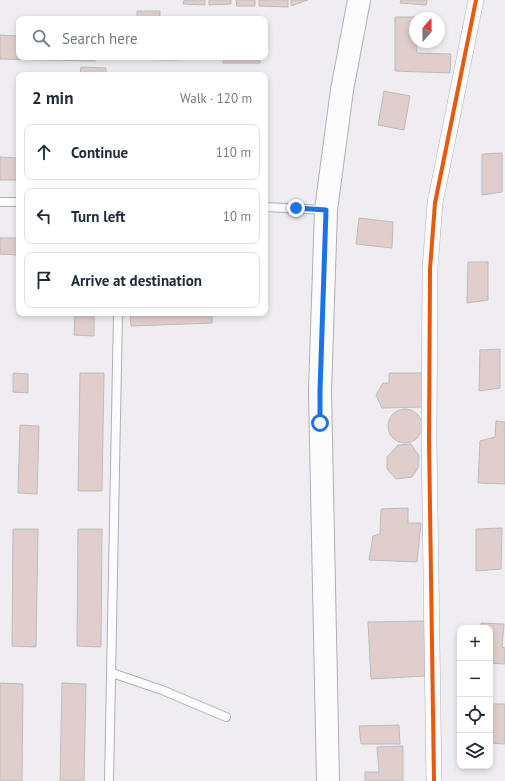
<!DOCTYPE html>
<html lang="en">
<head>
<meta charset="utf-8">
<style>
	:root { --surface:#fff; --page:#f6f6f7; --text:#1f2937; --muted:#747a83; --line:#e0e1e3 }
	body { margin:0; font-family:"PT Sans",sans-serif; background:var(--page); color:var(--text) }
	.controls { position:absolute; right:12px; bottom:12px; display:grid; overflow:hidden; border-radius:8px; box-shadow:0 2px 6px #0003 }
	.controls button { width:36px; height:36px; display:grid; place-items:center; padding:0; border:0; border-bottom:1px solid var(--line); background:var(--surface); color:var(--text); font:20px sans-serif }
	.compass { position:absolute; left:409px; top:12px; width:36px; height:36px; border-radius:50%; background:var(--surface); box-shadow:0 2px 6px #0003; rotate:20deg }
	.stop { position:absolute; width:12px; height:12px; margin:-9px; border:3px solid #1a73e8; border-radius:50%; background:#fff }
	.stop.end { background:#1a73e8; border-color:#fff; box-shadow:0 1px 4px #0008 }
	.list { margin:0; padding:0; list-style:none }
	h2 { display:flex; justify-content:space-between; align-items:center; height:52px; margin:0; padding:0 16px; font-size:17px }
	h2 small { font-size:13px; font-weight:400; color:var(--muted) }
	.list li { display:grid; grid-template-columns:26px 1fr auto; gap:12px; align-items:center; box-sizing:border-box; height:56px; margin:0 8px 8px; padding:0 8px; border:1px solid var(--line); border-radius:8px }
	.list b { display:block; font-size:15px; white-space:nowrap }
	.list em { font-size:13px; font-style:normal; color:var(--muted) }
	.icon { flex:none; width:22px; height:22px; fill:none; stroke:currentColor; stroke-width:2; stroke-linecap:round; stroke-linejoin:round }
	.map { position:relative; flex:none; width:505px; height:781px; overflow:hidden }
	.search { position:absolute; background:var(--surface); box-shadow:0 2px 6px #0003; left:16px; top:16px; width:252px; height:44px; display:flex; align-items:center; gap:10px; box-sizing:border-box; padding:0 14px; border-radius:8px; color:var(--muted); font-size:15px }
	.panel { position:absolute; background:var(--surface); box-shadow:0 2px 6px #0003; left:16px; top:72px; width:252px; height:244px; border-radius:8px }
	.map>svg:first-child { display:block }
	.building { fill:#dfcecc; stroke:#bebbbd }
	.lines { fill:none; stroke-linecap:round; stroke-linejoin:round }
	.service-casing { stroke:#b1afb2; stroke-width:10 }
	.minor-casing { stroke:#b1afb2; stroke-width:16 }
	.secondary-casing { stroke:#b1afb2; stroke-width:24 }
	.service { stroke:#fdfcfd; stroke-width:8 }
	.minor { stroke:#fdfcfd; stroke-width:15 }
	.secondary { stroke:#fdfcfd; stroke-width:22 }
	.cycleway-casing { stroke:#fdf9ff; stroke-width:6 }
	.cycleway { stroke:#e8590c; stroke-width:4 }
	.route { stroke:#1a73e8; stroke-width:5 }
</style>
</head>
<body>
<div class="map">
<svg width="505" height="781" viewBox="0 0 505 781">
	<rect width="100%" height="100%" fill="#f0edf2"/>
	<!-- building -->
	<path class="building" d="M 184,0 L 205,0 L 205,5 L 183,4 Z
		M 209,0 L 231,0 L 231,4 L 209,5 Z
		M 236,0 L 255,0 L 255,6 L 237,6 Z
		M 259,0 L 288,0 L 288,7 L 259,6 Z
		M 291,0 L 308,0 L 291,6 Z
		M 401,0 L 427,0 L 426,5 L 400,3 Z
		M 137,11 L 160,11 L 160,19 L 137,19 Z
		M 395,17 L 416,17 L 415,42 L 416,42 L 417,53 L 451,54 L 450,73 L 395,71 Z
		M 0,35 L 19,36 L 19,57 L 95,57 L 95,61 L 0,59 Z
		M 116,57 L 179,57 L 179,60 L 116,59 Z
		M 192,57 L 218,57 L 218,59 L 192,59 Z
		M 223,57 L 260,57 L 260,63 L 223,63 Z
		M 81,67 L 106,68 L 106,75 L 80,75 Z
		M 384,91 L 410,96 L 404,130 L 378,125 Z
		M 502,153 L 502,192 L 482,195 L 482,154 Z
		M 0,157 L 19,158 L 19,180 L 0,180 Z
		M 359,218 L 393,222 L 392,248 L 356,244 Z
		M 0,238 L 19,238 L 19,255 L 0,254 Z
		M 468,262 L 488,262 L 488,300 L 467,303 Z
		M 75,313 L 94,313 L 94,336 L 74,335 Z
		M 130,313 L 212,313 L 212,323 L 131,326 Z
		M 500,349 L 500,388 L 479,391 L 480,350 Z
		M 13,373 L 28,374 L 28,393 L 13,392 Z
		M 80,373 L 104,373 L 102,491 L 78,491 Z
		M 389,373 L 422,373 L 422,407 L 382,408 L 376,395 L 383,383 L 389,383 Z
		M388 426a17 17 0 1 1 34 0a17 17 0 1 1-34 0Z
		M 496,421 L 505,422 L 505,484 L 478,483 L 480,441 L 495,437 Z
		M 20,425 L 39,426 L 37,494 L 18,493 Z
		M 411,444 L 419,456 L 418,468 L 412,477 L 396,479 L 387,469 L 387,457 L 398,445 Z
		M 408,508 L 408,523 L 421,523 L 417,562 L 369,560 L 373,536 L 380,534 L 381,509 Z
		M 502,528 L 501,569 L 476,571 L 476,529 Z
		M 13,529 L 38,529 L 36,647 L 12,646 Z
		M 78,529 L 102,529 L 101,647 L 77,646 Z
		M 425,621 L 425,676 L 371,679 L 368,622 Z
		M 481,623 L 504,624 L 502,647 L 505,648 L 505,664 L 490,663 L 490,628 L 481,628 Z
		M 0,683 L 23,684 L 22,781 L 0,781 Z
		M 62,683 L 86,684 L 84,781 L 60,781 Z
		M 490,704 L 505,704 L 505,744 L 490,743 Z
		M 399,725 L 400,744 L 361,744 L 359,726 Z
		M 403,746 L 403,781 L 365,781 L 365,772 L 379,772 L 377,747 Z"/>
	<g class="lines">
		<defs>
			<path id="service" d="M 0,202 L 19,202
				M 265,207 L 325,210
				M 112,673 L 162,690 L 226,717
				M 109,781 L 118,313"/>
			<path id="minor" d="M 434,781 L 429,439 L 430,269 L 435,203 L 476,0"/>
			<path id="secondary" d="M 328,781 L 320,391 L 326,210 L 342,90 L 359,0"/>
		</defs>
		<!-- service casing -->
		<use href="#service" class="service-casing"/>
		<!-- minor casing -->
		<use href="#minor" class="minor-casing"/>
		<!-- secondary casing -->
		<use href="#secondary" class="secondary-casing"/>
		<!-- service -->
		<use href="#service" class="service"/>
		<!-- minor -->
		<use href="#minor" class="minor"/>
		<!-- secondary -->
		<use href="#secondary" class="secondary"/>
		<defs>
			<path id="cycleway" d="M 434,781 L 429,439 L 430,269 L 435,203 L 476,0"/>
		</defs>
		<!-- cycleway casing -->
		<use href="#cycleway" class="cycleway-casing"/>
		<!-- cycleway -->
		<use href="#cycleway" class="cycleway"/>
	</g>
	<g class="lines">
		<!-- route -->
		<path class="route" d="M 296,208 L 326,210 L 320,391 L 320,423"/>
	</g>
</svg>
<div class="controls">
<button>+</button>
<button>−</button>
<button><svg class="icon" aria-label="locate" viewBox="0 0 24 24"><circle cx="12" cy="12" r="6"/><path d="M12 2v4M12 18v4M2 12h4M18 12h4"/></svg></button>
<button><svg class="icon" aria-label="layers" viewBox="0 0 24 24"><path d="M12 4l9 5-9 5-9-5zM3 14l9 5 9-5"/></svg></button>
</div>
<svg class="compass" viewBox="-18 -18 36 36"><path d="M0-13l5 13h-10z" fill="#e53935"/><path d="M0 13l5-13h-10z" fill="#747a83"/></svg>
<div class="stop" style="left:320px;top:423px"></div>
<div class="stop end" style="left:296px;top:208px"></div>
<div class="search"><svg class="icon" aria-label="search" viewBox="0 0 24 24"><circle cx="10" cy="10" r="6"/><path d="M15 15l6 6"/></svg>Search here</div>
<section class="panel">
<h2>2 min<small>Walk · 120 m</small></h2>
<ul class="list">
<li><svg class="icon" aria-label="ahead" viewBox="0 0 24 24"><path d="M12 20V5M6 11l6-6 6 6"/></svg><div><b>Continue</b></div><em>110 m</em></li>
<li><svg class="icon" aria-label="left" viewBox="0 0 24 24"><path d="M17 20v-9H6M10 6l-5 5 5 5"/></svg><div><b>Turn left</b></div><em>10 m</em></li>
<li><svg class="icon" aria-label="arrive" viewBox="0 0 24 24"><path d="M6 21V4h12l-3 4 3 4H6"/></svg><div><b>Arrive at destination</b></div></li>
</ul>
</section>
</div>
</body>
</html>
